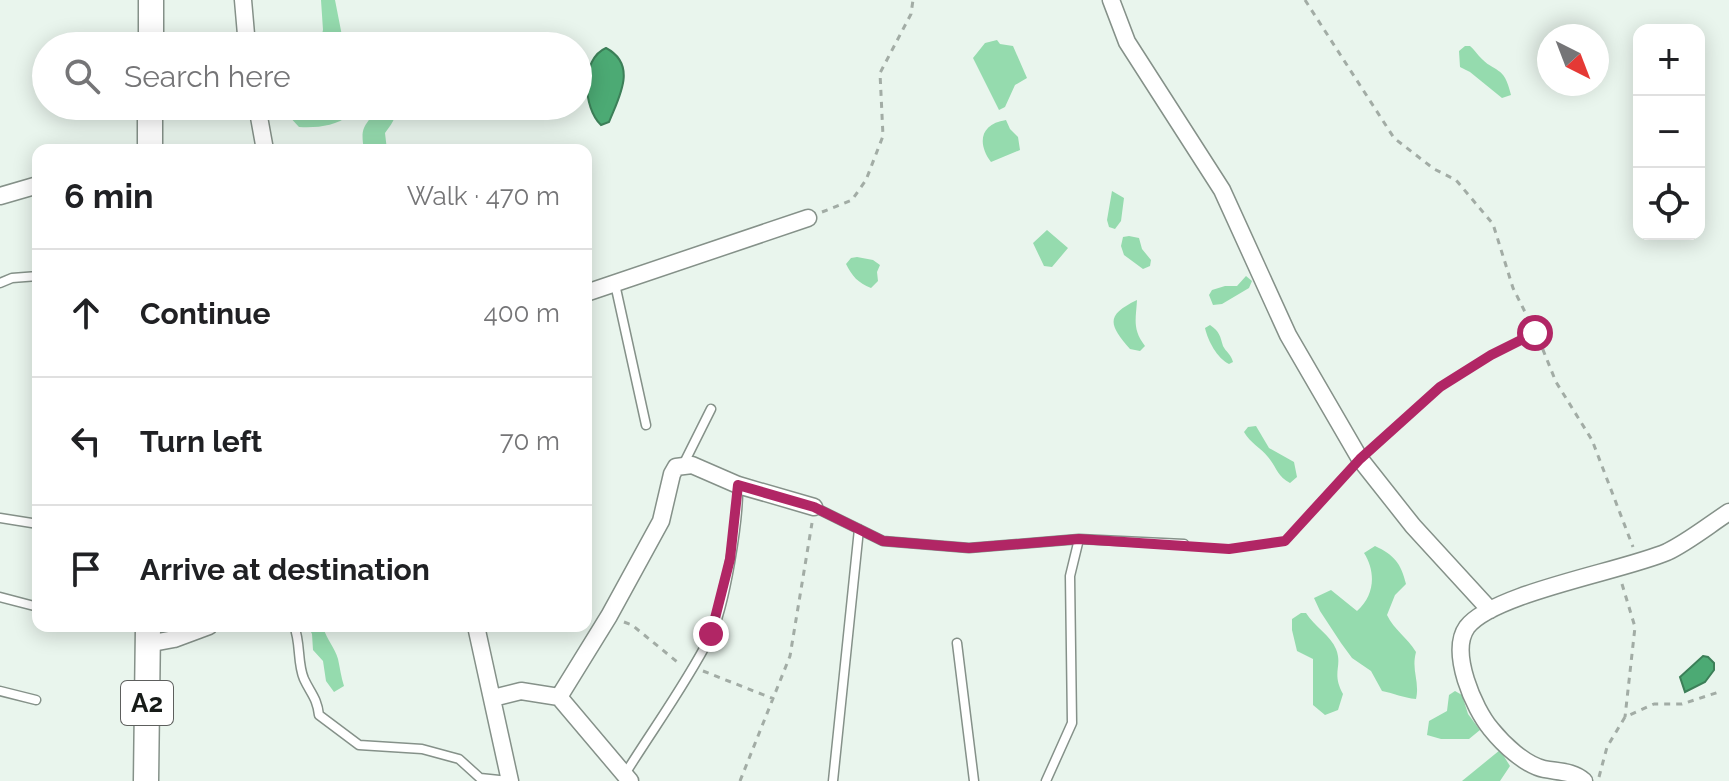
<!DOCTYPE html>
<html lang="en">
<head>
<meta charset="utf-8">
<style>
	:root { --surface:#fff; --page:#f6f6f6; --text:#202124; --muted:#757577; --line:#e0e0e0 }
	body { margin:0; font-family:Raleway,sans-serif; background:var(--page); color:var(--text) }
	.controls { position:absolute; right:24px; top:24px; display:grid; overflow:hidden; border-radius:16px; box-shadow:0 4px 20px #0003 }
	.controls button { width:72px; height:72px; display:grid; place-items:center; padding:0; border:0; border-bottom:2px solid var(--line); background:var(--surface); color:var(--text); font:40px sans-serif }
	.compass { position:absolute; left:1537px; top:24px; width:72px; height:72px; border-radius:50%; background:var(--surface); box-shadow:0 4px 20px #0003; rotate:138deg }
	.stop { position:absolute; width:24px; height:24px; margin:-18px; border:6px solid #b12665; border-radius:50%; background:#fff }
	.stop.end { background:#b12665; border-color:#fff; box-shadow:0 2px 8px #0008 }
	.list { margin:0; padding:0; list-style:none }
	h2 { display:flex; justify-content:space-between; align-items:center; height:104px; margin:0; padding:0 32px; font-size:34px }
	h2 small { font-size:26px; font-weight:400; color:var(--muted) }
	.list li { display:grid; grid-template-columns:52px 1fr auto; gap:24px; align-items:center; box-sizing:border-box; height:128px; padding:0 32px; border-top:2px solid var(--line) }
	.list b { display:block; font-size:30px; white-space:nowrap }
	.list em { font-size:26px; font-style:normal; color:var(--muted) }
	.icon { flex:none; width:44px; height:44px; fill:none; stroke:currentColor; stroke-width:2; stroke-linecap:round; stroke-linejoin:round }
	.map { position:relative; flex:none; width:1729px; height:781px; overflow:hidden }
	.search { position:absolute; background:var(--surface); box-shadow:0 4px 20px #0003; left:32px; top:32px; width:560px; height:88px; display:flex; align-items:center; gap:20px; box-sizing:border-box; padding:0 28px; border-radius:44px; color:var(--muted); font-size:30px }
	.panel { position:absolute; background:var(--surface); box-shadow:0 4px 20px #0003; left:32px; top:144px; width:560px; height:488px; border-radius:16px }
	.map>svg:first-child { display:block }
	.green { fill:#95dbae }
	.water { fill:#4caa74; stroke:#3c7f58; stroke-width:2 }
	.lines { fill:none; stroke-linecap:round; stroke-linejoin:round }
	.service-casing { stroke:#859189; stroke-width:11 }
	.minor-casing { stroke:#859189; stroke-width:19 }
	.primary-casing { stroke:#859189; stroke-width:27 }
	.path { stroke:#a2aca5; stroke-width:3; stroke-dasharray:6 6; stroke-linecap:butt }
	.service { stroke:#fff; stroke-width:8 }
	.minor { stroke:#fff; stroke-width:16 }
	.primary { stroke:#fff; stroke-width:24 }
	.route { stroke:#b12665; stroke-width:10 }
	.labels { text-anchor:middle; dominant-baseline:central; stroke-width:8; stroke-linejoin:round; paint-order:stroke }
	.shield { fill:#fff; stroke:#5d5f5d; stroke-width:2 }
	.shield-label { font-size:26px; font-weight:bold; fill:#171b18 }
</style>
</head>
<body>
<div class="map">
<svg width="1729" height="781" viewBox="0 0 1729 781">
	<rect width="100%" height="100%" fill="#e9f5ed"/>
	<!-- green -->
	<path class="green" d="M 321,0 L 335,0 L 344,46 L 319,46 L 323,30 Z
		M 997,40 L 1000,44 L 1013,46 L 1027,78 L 1015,85 L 1005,107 L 999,110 L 973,58 L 985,43 Z
		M 1465,46 L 1470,46 C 1474,49 1476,53 1479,56 C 1495,74 1504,64 1511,95 L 1502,98 L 1470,72 L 1460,67 L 1459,51 Z
		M 287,106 L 347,106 L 350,115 C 335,126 318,128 299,127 L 287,114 Z
		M 376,106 L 396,106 C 398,116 391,125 385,133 L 387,150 L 364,150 C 359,122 368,128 376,106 Z
		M 1006,120 L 1010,129 L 1018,137 L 1020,150 L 991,162 C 977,143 980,124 1006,120 Z
		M 1112,191 L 1124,198 L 1121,221 L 1115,229 L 1109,227 L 1107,220 Z
		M 1047,230 L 1068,248 L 1052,267 L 1044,266 L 1033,243 Z
		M 1129,236 L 1139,238 L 1142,249 L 1151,260 L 1150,266 L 1143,269 L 1124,255 L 1121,246 L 1123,237 Z
		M 857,257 L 873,260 L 880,265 L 877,272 L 878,281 L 871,288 C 858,283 852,276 846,264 L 851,258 Z
		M 1246,276 L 1252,281 L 1249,288 L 1222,304 L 1213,305 L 1209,295 L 1212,290 L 1225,286 L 1237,286 Z
		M 1137,300 C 1136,319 1132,329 1145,346 L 1140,351 L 1130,349 C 1108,324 1106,315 1137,300 Z
		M 1210,325 C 1220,332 1220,336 1223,346 C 1226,352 1231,354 1233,362 L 1229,364 C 1217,358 1208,341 1205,328 Z
		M 1256,426 L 1269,448 L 1294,462 L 1297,477 L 1290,483 C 1277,476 1277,468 1268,457 C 1261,448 1250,443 1244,432 L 1248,427 Z
		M 1375,546 C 1394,555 1401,563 1406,584 L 1395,595 L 1387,615 C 1394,630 1407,637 1416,652 C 1411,671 1420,681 1416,699 C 1403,698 1394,693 1382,691 L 1371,671 L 1352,658 L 1341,643 L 1320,611 L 1314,598 L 1331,590 L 1357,611 C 1375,595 1376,572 1364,553 Z
		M 1301,613 L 1306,613 C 1314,626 1331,636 1336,649 C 1343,667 1331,672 1343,694 L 1338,710 L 1325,715 L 1313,705 L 1313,659 L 1297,651 L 1292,630 L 1292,619 Z
		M 308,626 L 323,627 C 327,640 335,648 338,659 C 340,668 341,677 344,686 L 334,692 L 326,681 L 323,661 L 313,650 L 312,634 Z
		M 1455,691 L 1462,695 L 1468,714 L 1480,730 L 1469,739 L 1441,739 L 1427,735 L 1429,721 L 1447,711 L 1449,695 Z
		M 1500,750 L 1510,766 L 1500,781 L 1462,781 Z"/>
	<!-- water -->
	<path class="water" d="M 606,48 C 638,65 619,97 609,122 L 601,125 C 583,108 580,59 606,48 Z
		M 1703,656 L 1708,657 L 1714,663 L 1714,670 L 1705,682 L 1685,692 L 1680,677 Z"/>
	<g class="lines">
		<defs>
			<path id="service" d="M 0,283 L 12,278 L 38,276
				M 615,284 L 646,425
				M 683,465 L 711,409
				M 814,507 L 883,541 L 969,548 L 1079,539 L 1184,544
				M 0,518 L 38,524
				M 0,597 L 38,607
				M 294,626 C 301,643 297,663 304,679 C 311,694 317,698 319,715 L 359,745 L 422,749 L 459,759 L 480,778 L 509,781
				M 957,643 L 974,781
				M 0,691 L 36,700
				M 625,774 C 653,729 686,684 710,637 C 725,607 739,519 738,485
				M 833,781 L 859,529
				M 1046,781 L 1072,723 L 1070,576 L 1079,539"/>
			<path id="minor" d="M 243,0 L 247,46
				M 1111,0 L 1127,42 L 1222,190 L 1288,335 L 1360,459 L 1413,526 L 1490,610
				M 257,106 L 265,150
				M 0,196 L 38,185
				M 586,293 L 808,218
				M 476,626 L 510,781
				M 147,644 L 174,639 L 209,626
				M 559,697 L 609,616 L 661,521 L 672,474 L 676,467 L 692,465 L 738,485 L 814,507
				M 493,698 L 521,691 L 559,697 L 630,781
				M 1584,781 C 1573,771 1559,772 1544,769 C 1525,765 1503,744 1491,729 C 1474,709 1449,652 1467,627 C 1493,593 1623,571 1667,552 C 1688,542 1709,525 1729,512"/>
			<path id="primary" d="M 151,46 L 151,0
				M 150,150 L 150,106
				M 146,781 L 148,626"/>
		</defs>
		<!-- service casing -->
		<use href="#service" class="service-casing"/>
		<!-- minor casing -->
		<use href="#minor" class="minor-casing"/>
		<!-- primary casing -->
		<use href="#primary" class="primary-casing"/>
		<!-- path -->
		<path class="path" d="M 1305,0 L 1394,138 L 1434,169 L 1456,180 L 1493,224 L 1513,288 L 1539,340 L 1556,382 L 1592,440 L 1633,547
			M 822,212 L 852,200 L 866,180 L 883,136 L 880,73 L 911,14 L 913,0
			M 1371,449 C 1424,398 1467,366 1534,333
			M 1196,546 L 1229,549 L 1285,541 L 1349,471
			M 1622,584 L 1635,627 L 1625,717
			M 624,622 L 632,625 L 681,665
			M 703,671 L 774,699
			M 1599,777 L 1607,747 L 1625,717 L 1654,704 L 1682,704 L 1719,692
			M 740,781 L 790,656 L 812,523"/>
		<!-- service -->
		<use href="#service" class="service"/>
		<!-- minor -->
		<use href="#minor" class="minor"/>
		<!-- primary -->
		<use href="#primary" class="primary"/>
	</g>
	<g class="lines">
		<!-- route -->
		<path class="route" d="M 711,634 L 730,559 L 738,485 L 814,507 L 883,541 L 969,548 L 1079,539 L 1229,549 L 1285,541 L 1360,459 L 1440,387 L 1491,355 L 1535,333"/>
	</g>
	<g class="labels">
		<!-- shield labels -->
		<rect class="shield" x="121" y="681" width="52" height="44" rx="6"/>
		<g class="shield-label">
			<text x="147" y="703">A2</text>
		</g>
	</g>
</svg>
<div class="controls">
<button>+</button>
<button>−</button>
<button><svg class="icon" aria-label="locate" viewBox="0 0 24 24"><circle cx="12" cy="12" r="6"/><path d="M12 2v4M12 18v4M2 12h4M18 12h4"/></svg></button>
</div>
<svg class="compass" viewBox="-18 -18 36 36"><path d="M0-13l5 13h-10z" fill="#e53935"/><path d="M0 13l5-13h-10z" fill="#757577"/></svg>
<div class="stop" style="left:1535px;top:333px"></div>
<div class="stop end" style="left:711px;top:634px"></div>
<div class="search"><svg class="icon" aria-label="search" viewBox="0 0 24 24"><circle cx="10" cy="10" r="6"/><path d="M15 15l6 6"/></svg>Search here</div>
<section class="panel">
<h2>6 min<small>Walk · 470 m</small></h2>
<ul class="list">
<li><svg class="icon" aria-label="ahead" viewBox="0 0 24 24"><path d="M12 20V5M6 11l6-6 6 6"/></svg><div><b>Continue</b></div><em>400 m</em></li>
<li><svg class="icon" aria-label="left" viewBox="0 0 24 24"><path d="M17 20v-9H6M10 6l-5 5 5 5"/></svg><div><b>Turn left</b></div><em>70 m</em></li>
<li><svg class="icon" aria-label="arrive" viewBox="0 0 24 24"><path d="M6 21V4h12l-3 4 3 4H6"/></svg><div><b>Arrive at destination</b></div></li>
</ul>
</section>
</div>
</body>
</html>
